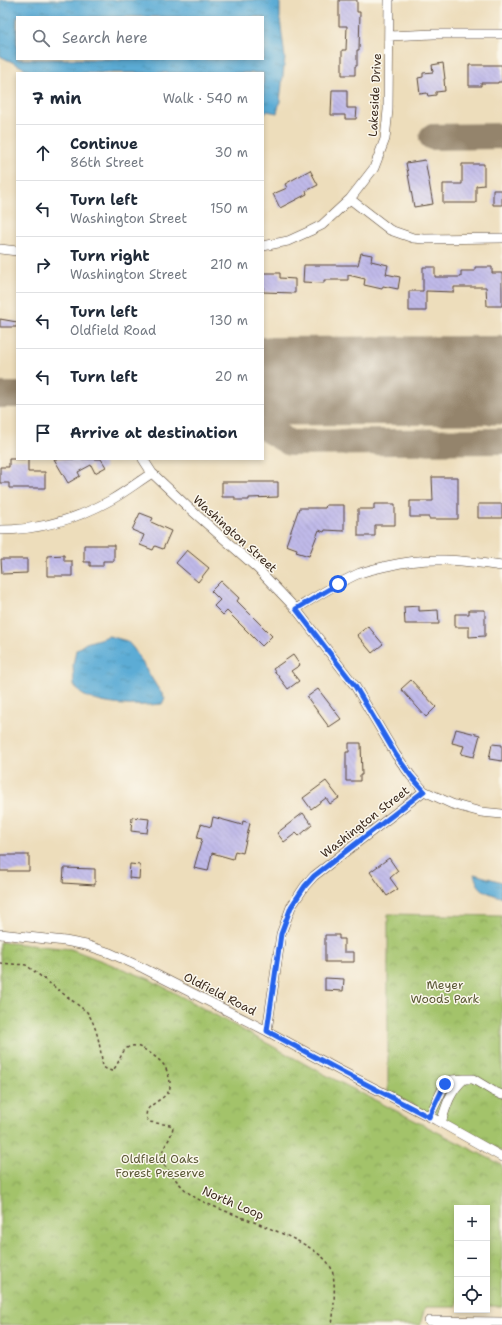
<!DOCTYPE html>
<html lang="en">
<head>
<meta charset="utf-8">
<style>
	:root { --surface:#fff; --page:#f6f6f7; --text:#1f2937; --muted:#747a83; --line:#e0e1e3 }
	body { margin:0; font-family:"Shantell Sans",sans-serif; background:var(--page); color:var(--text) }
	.controls { position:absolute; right:12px; bottom:12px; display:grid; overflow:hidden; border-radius:0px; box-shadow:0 2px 6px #0003 }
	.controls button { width:36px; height:36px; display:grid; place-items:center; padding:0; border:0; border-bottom:1px solid var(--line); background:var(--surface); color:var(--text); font:20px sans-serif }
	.stop { position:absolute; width:12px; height:12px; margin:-9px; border:3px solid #2563eb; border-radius:50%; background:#fff }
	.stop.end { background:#2563eb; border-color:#fff; box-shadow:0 1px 4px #0008 }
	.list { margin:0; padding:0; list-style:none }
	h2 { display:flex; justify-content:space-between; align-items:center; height:52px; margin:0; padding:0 16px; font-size:17px }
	h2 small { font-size:13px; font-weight:400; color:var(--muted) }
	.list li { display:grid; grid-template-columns:26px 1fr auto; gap:12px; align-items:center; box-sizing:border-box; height:56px; padding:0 16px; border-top:1px solid var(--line) }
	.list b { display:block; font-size:15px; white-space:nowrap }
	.list p { margin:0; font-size:13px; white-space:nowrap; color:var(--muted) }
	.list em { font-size:13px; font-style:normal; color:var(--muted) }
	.icon { flex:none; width:22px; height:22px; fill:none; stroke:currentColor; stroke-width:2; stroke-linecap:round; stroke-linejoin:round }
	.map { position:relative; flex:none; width:502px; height:1325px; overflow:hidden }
	.search { position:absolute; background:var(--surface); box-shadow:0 2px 6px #0003; left:16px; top:16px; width:248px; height:44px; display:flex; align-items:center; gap:10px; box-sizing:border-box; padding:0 14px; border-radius:0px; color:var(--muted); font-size:15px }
	.panel { position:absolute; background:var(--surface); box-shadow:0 2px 6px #0003; left:16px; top:72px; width:248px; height:388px; border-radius:0px }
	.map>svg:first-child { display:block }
	.park { fill:url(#park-crowns); stroke:#6f7644 }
	.water { fill:url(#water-ripples); stroke:#4b6b7a; fill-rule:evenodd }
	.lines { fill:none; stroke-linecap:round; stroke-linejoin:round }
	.taxiway { stroke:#94846c; stroke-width:26 }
	.runway { stroke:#94846c; stroke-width:65 }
	.building { fill:url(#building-back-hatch) }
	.minor-casing { stroke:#564536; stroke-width:10 }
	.path { stroke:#564536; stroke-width:1.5; stroke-dasharray:3 3; stroke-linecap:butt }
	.minor { stroke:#fff; stroke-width:9 }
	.route { stroke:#2563eb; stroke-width:5 }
	.labels { text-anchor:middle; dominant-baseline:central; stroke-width:3; stroke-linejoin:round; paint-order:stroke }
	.street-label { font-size:12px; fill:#3b2a1e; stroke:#fbf7ec }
	.park-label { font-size:12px; fill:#5a5835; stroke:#fbf7ec }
</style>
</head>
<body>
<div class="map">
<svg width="502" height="1325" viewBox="0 0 502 1325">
	<defs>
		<pattern id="park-crowns" width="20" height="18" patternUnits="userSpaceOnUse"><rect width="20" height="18" fill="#a3c36b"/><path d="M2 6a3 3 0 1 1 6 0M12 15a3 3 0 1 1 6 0" fill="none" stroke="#869f57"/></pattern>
		<pattern id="water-ripples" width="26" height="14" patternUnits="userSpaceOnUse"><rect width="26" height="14" fill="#5bacd5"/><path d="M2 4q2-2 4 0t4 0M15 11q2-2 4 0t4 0" fill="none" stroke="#4c8cac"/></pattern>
		<pattern id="building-back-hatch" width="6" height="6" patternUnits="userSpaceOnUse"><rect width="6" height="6" fill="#c0bae9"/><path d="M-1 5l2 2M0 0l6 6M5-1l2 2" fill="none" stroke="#a6a0c7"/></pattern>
	</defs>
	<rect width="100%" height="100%" fill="#fbf7ec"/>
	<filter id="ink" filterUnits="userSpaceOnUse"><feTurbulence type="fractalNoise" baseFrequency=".025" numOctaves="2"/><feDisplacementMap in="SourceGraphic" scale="8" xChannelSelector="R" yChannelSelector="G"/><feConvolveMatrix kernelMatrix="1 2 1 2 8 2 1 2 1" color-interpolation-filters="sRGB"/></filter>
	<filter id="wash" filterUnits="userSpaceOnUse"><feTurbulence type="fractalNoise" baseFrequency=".012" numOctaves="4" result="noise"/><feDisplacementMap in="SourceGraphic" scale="16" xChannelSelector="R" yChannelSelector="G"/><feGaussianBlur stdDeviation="0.9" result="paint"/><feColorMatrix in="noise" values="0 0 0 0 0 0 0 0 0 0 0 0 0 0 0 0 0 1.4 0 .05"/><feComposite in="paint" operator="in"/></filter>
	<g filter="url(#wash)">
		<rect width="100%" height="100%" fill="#edddbb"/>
		<!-- park -->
		<path class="park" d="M 388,914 L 502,916 L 502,1151 L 388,1092 Z
			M 0,942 L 71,949 L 149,979 L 318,1071 L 502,1165 L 502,1306 L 487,1306 L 487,1208 L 457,1208 L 457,1307 L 425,1307 L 420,1325 L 0,1325 Z"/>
		<!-- water -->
		<path class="water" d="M 0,0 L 280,0 L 280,19 L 285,58 L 280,101 L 277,113 L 267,111 L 263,116 L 263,73 L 34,73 L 0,56 ZM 17,17 L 263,17 L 263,59 L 17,59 Z
			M 109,636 L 127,641 L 134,649 L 157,687 L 165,698 L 162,704 C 138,706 107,707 85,696 C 80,694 77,689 74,685 L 73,665 L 76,650 L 86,643 Z
			M 474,874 L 502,882 L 502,898 C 486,891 479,893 474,874 Z"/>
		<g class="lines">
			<!-- taxiway -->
			<path class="taxiway" d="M 432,137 L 502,136
				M 263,350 L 502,349
				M 0,395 L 17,395
				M 263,424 L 268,430 L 290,443 L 502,441"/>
			<!-- runway -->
			<path class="runway" d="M 263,393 L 502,392"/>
		</g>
		<g id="blocks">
			<!-- building -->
			<path class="building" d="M 339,0 L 357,0 L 357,12 L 360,12 L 359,50 L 357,50 L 357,66 L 355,66 L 355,75 L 342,75 L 342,50 L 346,50 L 347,26 L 339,26 Z
				M 443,63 L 445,79 L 444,79 L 445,91 L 436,92 L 436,95 L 428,96 L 427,93 L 420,94 L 418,78 L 423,77 L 423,73 L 433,72 L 432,65 Z
				M 469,65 L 502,65 L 502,82 L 498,82 L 498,83 L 481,83 L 481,86 L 469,86 Z
				M 332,90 L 347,90 L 347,108 L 357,108 L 356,119 L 345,119 L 345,115 L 331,115 Z
				M 425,160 L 433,204 L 414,207 L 406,163 Z
				M 462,164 L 484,164 L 484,185 L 476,186 L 476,203 L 443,203 L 443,184 L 462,184 Z
				M 310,170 L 318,185 L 306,191 L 307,194 L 280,208 L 273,194 L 287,188 L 285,184 Z
				M 493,190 L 502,190 L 502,205 L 493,205 Z
				M 361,253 L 372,255 L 371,261 L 388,265 L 386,274 L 400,277 L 398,289 L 383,286 L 382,289 L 364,285 L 365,279 L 348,275 L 348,280 L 324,280 L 324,283 L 303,282 L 304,265 L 358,265 Z
				M 423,267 L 435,267 L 435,277 L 461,277 L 461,271 L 475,271 L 475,267 L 492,267 L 492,273 L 502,273 L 502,306 L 487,306 L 486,287 L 454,287 L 454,292 L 426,291 L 426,311 L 409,311 L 409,291 L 423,291 Z
				M 263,273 L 280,273 L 280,278 L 295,279 L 295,293 L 263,292 Z
				M 0,319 L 17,322 L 17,327 L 0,327 Z
				M 9,459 L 28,459 L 28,472 L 45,472 L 45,488 L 9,488 L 9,483 L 0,483 L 0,467 L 9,467 Z
				M 54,459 L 101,459 L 106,467 L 95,473 L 91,465 L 78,472 L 80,476 L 68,483 Z
				M 432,477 L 458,477 L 458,519 L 429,519 L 429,517 L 410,517 L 410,501 L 433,501 Z
				M 222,482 L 278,482 L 278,497 L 249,498 L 249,500 L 235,500 L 235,497 L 222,497 Z
				M 374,504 L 395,504 L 395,525 L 375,525 L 375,536 L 358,536 L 358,509 L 374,509 Z
				M 478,504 L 502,504 L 502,518 L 478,518 Z
				M 326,505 L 344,505 L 344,531 L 325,530 L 324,532 L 319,530 L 309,556 L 296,552 L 297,549 L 286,545 L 299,508 L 325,508 Z
				M 140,513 L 153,518 L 151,522 L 171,531 L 163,549 L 155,546 L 153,550 L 140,545 L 144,535 L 132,530 Z
				M 84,545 L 114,545 L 114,561 L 103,561 L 103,566 L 90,566 L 90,562 L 84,562 Z
				M 187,550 L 209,568 L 198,582 L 176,563 Z
				M 64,555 L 64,561 L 72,561 L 72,576 L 47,576 L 47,556 Z
				M 1,559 L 27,559 L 27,573 L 2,574 Z
				M 221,581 L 239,598 L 237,601 L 272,636 L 262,646 L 227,611 L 223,615 L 214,606 L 220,600 L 211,591 Z
				M 419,606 L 419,611 L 438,610 L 439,624 L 405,624 L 404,607 Z
				M 469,610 L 485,610 L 485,636 L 469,637 L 469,627 L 455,627 L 455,614 L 469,614 Z
				M 368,626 L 383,644 L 372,653 L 357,635 Z
				M 293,655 L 300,665 L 291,671 L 299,681 L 288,689 L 273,669 Z
				M 411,680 L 436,707 L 426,717 L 401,689 Z
				M 318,689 L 341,719 L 329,727 L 307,697 Z
				M 456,729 L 480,735 L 474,757 L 461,754 L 464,746 L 452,743 Z
				M 349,743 L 361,743 L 362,775 L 360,775 L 360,781 L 346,781 L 346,752 L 349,752 Z
				M 492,744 L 502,745 L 502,761 L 489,759 Z
				M 326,781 L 339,798 L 330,804 L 326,798 L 311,809 L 303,798 Z
				M 303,813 L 312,825 L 299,836 L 296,833 L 284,842 L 277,833 Z
				M 132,817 L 149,819 L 147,833 L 131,831 Z
				M 213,817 L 242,825 L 243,821 L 250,823 L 243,853 L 235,851 L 233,859 L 212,853 L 208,871 L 194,868 L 202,839 L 197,838 L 201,824 L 211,827 Z
				M 0,855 L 29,855 L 29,871 L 0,871 Z
				M 389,858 L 398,871 L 390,878 L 398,889 L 387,896 L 370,872 Z
				M 130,864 L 140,865 L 139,879 L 129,878 Z
				M 64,868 L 95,869 L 95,885 L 63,883 Z
				M 325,935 L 339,935 L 339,939 L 344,939 L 344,952 L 354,952 L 354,962 L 325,962 Z
				M 325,978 L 344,979 L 343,991 L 325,990 Z"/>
		</g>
	</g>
	<g filter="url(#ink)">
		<use href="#blocks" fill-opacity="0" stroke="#564536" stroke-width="1"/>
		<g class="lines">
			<defs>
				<path id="minor" d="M 389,36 L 434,34 L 502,34
					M 350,199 L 390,230 L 413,238 L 424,239 L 502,238
					M 263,246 L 288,241 L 310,231 L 322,225 L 350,199 L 374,168 L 385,139 L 388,110 L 389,0
					M 0,249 L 17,251
					M 143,459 L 152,473 L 190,509 L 258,569 L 296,609 L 355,686 L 396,755 L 411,776 L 424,791 L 452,804 L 466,808 L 481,812 L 502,814
					M 0,530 C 39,530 77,519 111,500 C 125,492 138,482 152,473
					M 296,609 C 317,596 337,583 360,573 C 368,570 378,568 387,566 C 428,556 460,560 502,566
					M 0,934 L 65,941 L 86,945 L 110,953 L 143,968 L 267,1031 L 339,1070 L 436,1120 L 502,1157
					M 267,1031 L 281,934 L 291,907 L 305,886 L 314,876 L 424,791
					M 429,1117 L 445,1084 L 452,1080 L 464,1079 L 473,1079 L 493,1091 L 502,1095
					M 441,1123 C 446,1106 450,1091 464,1079
					M 429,1321 L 502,1322"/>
			</defs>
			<!-- minor casing -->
			<use href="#minor" class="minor-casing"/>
			<!-- path -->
			<path class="path" d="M 0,963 L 26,965 L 87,1012 C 98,1028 100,1047 103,1067 L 108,1070 L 112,1071 C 121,1063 120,1048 132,1046 C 140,1044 158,1058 163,1064 C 167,1069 171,1081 170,1087 C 168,1102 137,1104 149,1122 L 170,1125 L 173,1127 C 171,1141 162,1146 160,1160 C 170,1172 182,1190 196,1198 C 225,1215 321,1239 332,1270 C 336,1283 334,1311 332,1325"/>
			<!-- minor -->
			<use href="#minor" class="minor"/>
		</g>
	</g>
	<g class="lines" filter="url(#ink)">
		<!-- route -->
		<path class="route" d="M 338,584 L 296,609 L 355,686 L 396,755 L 411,776 L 424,791 L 314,876 L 305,886 L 291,907 L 281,934 L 267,1031 L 339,1070 L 429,1117 L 445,1084"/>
	</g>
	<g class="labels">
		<!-- street labels -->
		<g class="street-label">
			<text transform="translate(375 95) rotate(-87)">Lakeside Drive</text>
			<text transform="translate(235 534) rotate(42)">Washington Street</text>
			<text transform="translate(365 822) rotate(-38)">Washington Street</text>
			<text transform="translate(220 994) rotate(27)">Oldfield Road</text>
			<text transform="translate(233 1203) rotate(23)">North Loop</text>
		</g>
		<!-- park labels -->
		<g class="park-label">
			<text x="445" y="985">Meyer<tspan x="445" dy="14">Woods Park</tspan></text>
			<text x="160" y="1159">Oldfield Oaks<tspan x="160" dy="14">Forest Preserve</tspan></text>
		</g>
	</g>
</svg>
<div class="controls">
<button>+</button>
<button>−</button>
<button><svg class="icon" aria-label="locate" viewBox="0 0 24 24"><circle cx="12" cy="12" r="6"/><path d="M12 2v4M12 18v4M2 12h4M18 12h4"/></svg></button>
</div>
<div class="stop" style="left:338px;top:584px"></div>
<div class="stop end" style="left:445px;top:1084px"></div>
<div class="search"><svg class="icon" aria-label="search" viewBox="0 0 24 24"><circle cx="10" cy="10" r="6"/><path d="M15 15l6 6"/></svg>Search here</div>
<section class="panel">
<h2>7 min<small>Walk · 540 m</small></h2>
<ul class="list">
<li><svg class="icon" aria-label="ahead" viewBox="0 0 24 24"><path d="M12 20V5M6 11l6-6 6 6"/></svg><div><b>Continue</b><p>86th Street</p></div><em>30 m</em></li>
<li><svg class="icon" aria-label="left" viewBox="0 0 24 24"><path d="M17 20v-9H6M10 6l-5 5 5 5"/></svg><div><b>Turn left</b><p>Washington Street</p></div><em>150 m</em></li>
<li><svg class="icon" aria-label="right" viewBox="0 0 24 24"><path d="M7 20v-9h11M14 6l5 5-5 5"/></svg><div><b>Turn right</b><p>Washington Street</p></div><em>210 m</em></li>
<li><svg class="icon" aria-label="left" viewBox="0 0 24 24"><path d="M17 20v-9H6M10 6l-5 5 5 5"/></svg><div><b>Turn left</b><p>Oldfield Road</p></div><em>130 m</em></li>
<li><svg class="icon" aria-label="left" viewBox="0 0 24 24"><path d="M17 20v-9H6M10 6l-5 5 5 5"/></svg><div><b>Turn left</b></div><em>20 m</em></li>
<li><svg class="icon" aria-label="arrive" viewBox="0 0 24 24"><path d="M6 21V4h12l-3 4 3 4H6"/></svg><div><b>Arrive at destination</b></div></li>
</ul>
</section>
</div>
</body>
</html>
